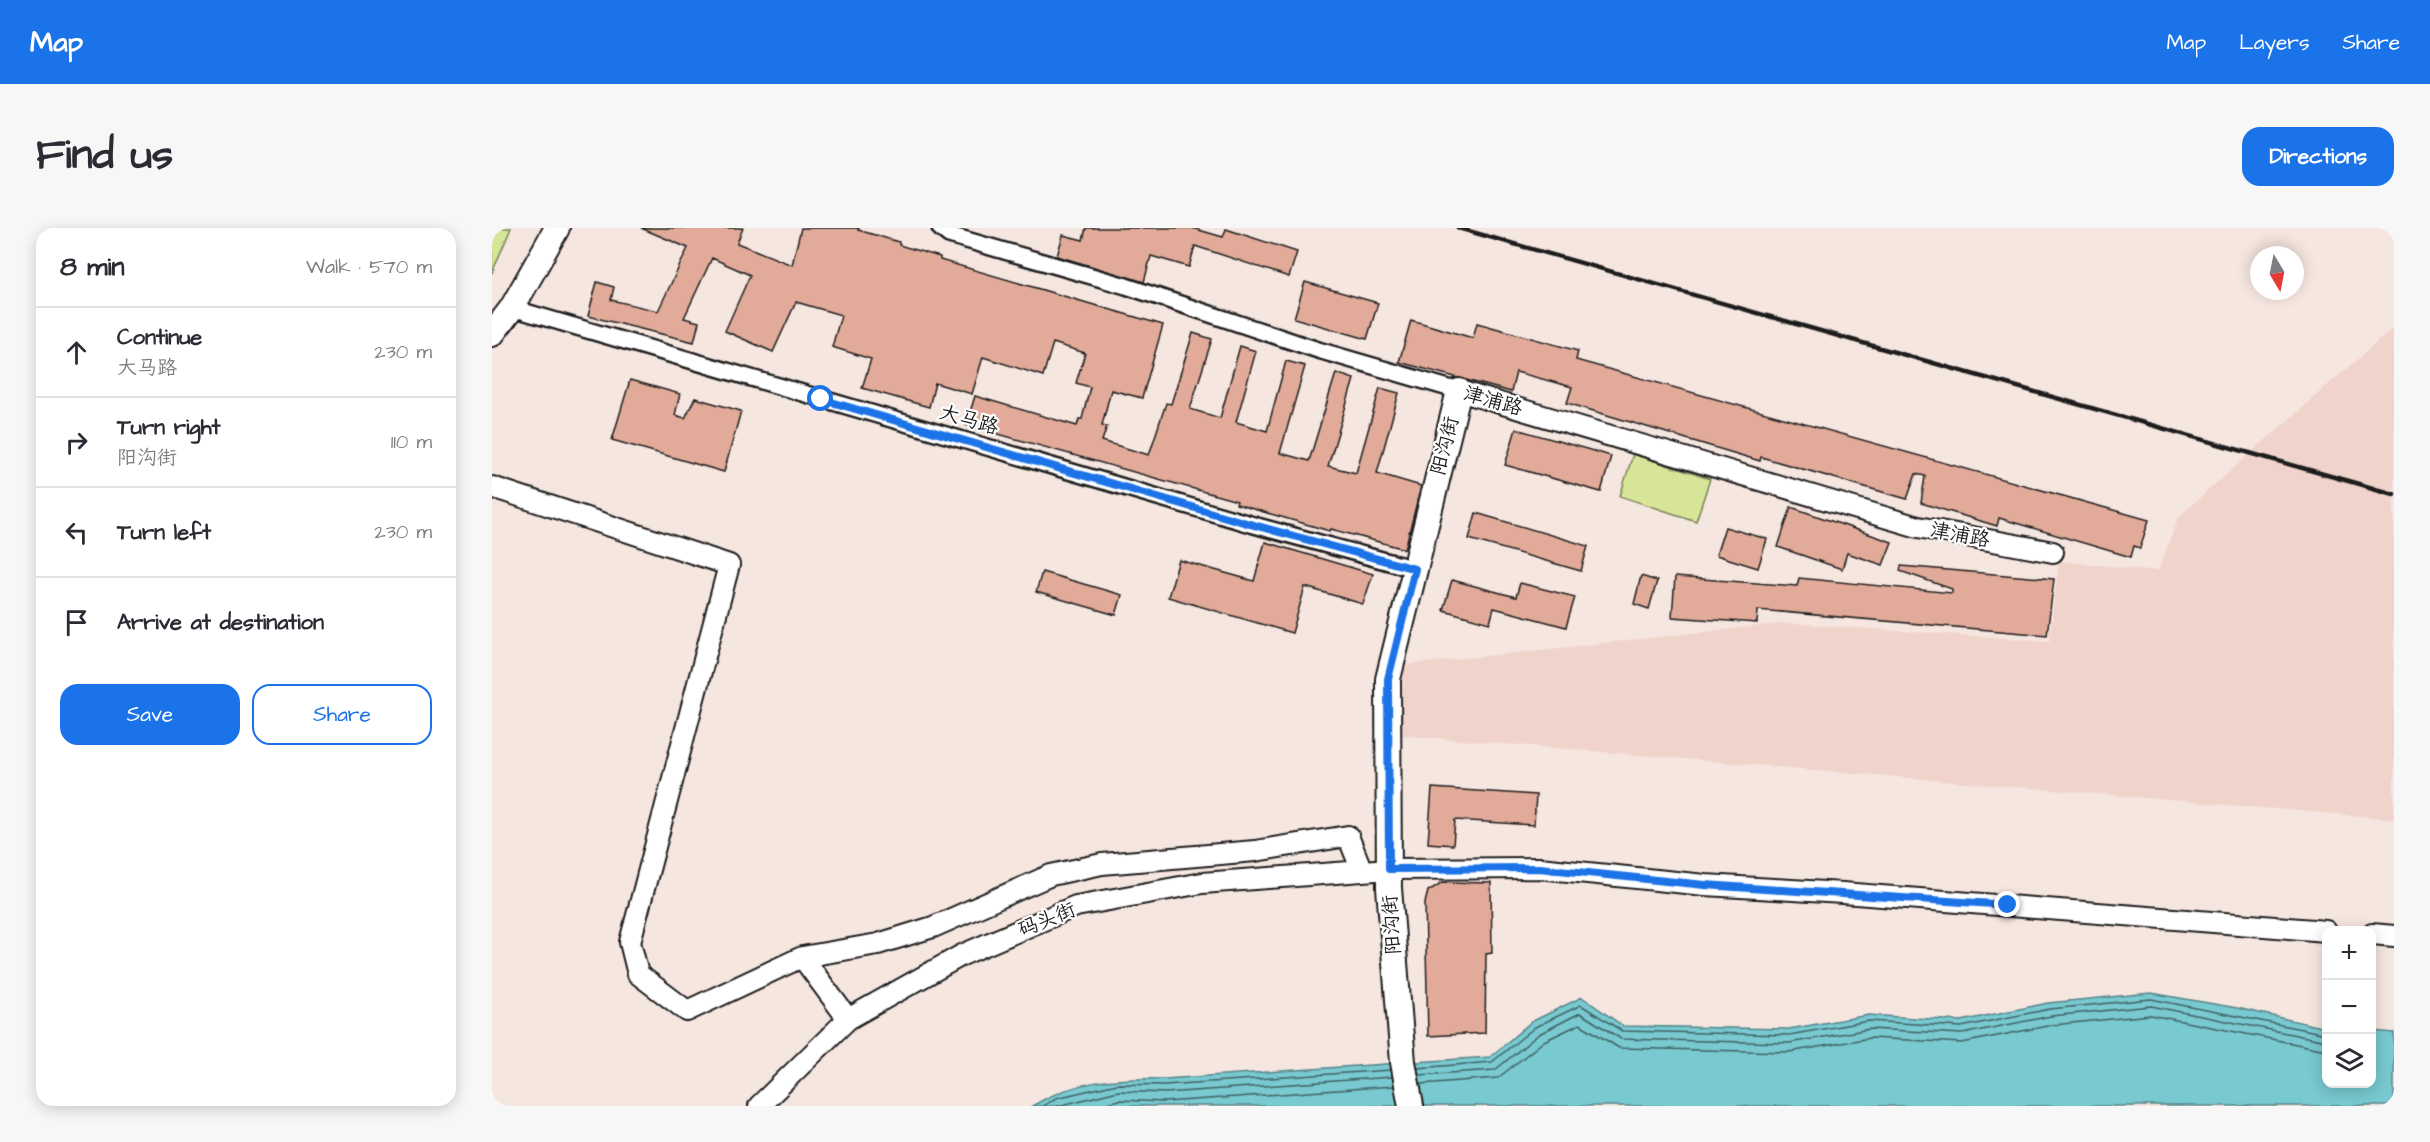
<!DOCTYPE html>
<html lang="en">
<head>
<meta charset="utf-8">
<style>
	:root { --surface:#fff; --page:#f7f7f7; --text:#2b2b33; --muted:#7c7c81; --line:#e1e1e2; --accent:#1a73e8 }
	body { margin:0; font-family:"Architects Daughter","LXGW WenKai TC",sans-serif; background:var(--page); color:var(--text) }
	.controls { position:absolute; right:18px; bottom:18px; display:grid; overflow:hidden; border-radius:12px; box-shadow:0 3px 15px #0003 }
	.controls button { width:54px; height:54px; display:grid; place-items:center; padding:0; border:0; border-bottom:2px solid var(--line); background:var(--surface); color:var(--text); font:30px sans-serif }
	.compass { position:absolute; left:1758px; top:18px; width:54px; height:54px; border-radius:50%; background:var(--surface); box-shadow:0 3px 15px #0003; rotate:170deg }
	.stop { position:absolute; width:18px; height:18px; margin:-14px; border:4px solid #1a73e8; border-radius:50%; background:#fff }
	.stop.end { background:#1a73e8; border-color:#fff; box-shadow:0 2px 6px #0008 }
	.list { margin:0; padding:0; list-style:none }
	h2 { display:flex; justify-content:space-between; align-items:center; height:78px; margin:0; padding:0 24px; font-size:26px }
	h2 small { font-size:20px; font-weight:400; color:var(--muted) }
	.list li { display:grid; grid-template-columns:39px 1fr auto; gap:18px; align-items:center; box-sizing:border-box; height:90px; padding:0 24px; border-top:2px solid var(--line) }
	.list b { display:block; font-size:22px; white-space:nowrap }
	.list p { margin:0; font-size:20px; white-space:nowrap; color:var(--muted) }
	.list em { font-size:20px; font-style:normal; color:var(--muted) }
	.actions { display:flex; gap:12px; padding:18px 24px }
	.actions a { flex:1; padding:14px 0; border:2px solid var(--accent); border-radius:18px; text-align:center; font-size:21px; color:var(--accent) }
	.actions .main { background:var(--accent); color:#fff }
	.icon { flex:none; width:33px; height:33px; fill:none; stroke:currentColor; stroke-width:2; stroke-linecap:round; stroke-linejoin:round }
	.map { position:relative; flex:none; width:1902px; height:878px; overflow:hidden; border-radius:18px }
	header { display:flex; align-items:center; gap:36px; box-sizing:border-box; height:84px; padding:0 30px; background:var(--accent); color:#fff }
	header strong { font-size:28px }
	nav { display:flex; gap:33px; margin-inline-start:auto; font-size:21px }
	.intro { display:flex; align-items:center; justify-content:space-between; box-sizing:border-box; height:144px; padding:0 36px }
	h1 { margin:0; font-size:42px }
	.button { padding:15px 27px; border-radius:18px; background:var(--accent); color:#fff; font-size:21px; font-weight:700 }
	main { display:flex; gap:36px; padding:0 36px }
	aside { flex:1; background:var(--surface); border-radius:18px; box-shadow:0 3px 15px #0003 }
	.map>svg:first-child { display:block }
	.built { fill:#f0d4cb }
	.green { fill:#d6e598; stroke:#79805a; stroke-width:1.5 }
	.water { fill:#78c9d0; stroke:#538488; stroke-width:1.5 }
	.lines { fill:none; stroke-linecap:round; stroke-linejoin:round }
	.shore { stroke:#416164; stroke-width:1.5 }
	.building { fill:#e1aa99; stroke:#1c1c1c; stroke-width:1.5 }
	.pedestrian-casing { stroke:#1c1c1c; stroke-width:20 }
	.minor-casing { stroke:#1c1c1c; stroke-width:24 }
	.tertiary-casing { stroke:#1c1c1c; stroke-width:28 }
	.pedestrian { stroke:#fff; stroke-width:15 }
	.minor { stroke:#fff; stroke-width:20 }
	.tertiary { stroke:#fff; stroke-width:24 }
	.rail { stroke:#1c1c1c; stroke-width:4.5 }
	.route { stroke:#1a73e8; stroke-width:8 }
	.labels { text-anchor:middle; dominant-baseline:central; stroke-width:4.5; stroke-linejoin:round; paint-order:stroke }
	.street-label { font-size:20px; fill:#1c1c1c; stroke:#fff }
</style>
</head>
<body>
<header>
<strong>Map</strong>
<nav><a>Map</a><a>Layers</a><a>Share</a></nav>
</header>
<div class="intro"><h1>Find us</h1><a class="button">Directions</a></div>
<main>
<aside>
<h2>8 min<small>Walk · 570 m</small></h2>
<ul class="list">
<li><svg class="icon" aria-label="ahead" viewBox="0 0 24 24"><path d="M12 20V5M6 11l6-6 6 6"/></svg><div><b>Continue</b><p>大马路</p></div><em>230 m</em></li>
<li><svg class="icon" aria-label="right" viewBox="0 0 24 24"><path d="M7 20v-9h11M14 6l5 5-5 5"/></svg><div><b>Turn right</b><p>阳沟街</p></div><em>110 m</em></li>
<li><svg class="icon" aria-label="left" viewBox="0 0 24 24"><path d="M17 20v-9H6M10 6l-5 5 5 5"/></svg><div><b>Turn left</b></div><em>230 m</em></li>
<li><svg class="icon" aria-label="arrive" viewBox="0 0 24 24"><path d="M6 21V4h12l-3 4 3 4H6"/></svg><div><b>Arrive at destination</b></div></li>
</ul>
<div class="actions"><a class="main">Save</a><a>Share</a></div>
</aside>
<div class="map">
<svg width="1902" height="878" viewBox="0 0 1902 878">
	<rect width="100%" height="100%" fill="#f6e6e0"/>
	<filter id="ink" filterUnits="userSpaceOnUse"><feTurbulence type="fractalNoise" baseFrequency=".0167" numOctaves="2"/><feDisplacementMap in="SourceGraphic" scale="12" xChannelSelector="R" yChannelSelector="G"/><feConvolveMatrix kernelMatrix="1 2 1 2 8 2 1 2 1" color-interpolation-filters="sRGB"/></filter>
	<g filter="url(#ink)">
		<!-- built -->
		<path class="built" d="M 1902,99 L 1902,591 L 909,507 L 912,437 L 1293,395 L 1557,413 L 1567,333 L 1666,343 L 1687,288 Z"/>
		<!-- green -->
		<path class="green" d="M 0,0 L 19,0 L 0,45 Z
			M 1141,226 L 1218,251 L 1204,293 L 1128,268 Z"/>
		<!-- water -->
		<path class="water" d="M 1659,765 L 1745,780 L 1834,800 L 1834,856 L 1880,856 L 1880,803 L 1902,805 L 1902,878 L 540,878 C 582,852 623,850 672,851 L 998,829 L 1039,794 L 1090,769 L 1131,798 L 1297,801 L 1377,787 L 1469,793 L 1556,775 Z"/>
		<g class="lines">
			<!-- shore -->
			<path class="shore" d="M 926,840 L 1000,834 L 1043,799 L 1089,777 L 1130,803 L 1297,807 L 1377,793 L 1469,799 L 1558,781 L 1659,771 L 1834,806
				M 927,847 L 1003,842 L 1047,806 L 1088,785 L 1129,811 L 1297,815 L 1378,801 L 1470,806 L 1559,788 L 1659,778 L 1834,813
				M 929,856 L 1006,850 L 1052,813 L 1088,796 L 1127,820 L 1297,824 L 1378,810 L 1470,815 L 1560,797 L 1659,787 L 1834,822
				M 551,878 L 564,870 L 625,856 L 672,857 L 899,842
				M 566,878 L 626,863 L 673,865 L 900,849
				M 603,878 L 627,872 L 673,874 L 902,858"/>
		</g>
		<!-- building -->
		<path class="building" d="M 149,0 L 251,0 L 245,15 L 300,37 L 309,0 L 367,0 L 366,2 L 407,14 L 407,17 L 448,29 L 448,32 L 671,97 L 650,170 L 619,162 L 610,197 L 615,198 L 610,213 L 657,227 L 674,175 L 679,176 L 701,105 L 720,111 L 698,181 L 728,190 L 748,118 L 764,123 L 744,194 L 775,203 L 794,133 L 813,138 L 788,225 L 817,233 L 844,145 L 862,151 L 836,238 L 864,245 L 888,160 L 907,165 L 885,245 L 929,258 L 913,321 L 839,301 L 838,303 L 744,276 L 745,273 L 474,197 L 483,168 L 585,198 L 587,191 L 590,191 L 598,159 L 584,155 L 593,125 L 561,115 L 551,148 L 491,129 L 480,166 L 443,155 L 437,179 L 370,160 L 379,131 L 340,119 L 349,87 L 304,74 L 281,124 L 233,103 L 258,47 L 220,30 L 192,90 L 207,94 L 202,114 L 96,88 L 105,54 L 122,59 L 119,72 L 166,83 L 196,20 Z
			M 594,0 L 700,0 L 731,9 L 734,1 L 805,24 L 797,49 L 703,18 L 697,39 L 659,28 L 652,54 L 565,28 L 571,7 L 591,12 Z
			M 813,54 L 886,75 L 875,111 L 802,90 Z
			M 919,92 L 981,110 L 985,95 L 1086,123 L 1084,132 L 1657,292 L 1648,320 L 1642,318 L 1639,329 L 1507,290 L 1505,298 L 1429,275 L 1433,248 L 1424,246 L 1415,271 L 1269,229 L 1268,233 L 1075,175 L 1080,159 L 1024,144 L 1019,164 L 907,134 Z
			M 138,152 L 188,166 L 183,187 L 193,190 L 203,170 L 249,183 L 232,244 L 120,212 Z
			M 1024,201 L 1119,228 L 1109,264 L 1013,237 Z
			M 1299,279 L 1400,314 L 1391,337 L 1355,325 L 1350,341 L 1286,319 Z
			M 984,285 L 1096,318 L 1089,343 L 977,311 Z
			M 1233,299 L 1275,311 L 1266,340 L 1224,327 Z
			M 773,314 L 881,346 L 871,376 L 813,359 L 800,405 L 676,369 L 687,332 L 762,353 Z
			M 1409,338 L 1562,351 L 1555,407 L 1266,382 L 1265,395 L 1180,389 L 1183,349 L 1305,358 L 1307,350 L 1460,365 L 1460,361 L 1408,343 Z
			M 550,344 L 630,367 L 624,387 L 544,364 Z
			M 1149,348 L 1165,353 L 1157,381 L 1142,376 Z
			M 960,352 L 1024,369 L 1028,355 L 1083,369 L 1074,399 L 1002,380 L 998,395 L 951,382 Z
			M 940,560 L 1044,567 L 1042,597 L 963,592 L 961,617 L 936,615 Z
			M 951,654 L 999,655 L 1000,725 L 994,726 L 993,805 L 936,808 L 933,675 L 936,663 Z"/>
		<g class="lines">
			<defs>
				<path id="pedestrian" d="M 448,0 L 457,7 L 634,58 L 826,122 L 967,163
					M 20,80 L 758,296 L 923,341"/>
				<path id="minor" d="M 967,163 L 1426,299 L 1561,324
					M 0,259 L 237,337 L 138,714 L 146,746 L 195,783 L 310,729 L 356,791
					M 1880,706 L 1902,708
					M 310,729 L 386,716 L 441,699 L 559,647 L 610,636 L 763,623 L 856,608 L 870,643
					M 267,878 L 356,791 L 470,727 L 584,678 L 710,655 L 897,641 L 1047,640 L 1213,657 L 1351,665 L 1834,703"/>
				<path id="tertiary" d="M 0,106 L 20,80 L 65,0
					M 919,878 L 911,834 L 897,660 L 896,451 L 967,163"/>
			</defs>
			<!-- pedestrian casing -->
			<use href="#pedestrian" class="pedestrian-casing"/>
			<!-- minor casing -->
			<use href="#minor" class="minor-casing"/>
			<!-- tertiary casing -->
			<use href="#tertiary" class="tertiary-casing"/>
			<!-- pedestrian -->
			<use href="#pedestrian" class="pedestrian"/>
			<!-- minor -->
			<use href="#minor" class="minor"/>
			<!-- tertiary -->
			<use href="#tertiary" class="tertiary"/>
			<!-- rail -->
			<path class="rail" d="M 966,0 L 1902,266"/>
		</g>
	</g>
	<g class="lines" filter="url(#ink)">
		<!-- route -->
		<path class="route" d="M 329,171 L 758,296 L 923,341 L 896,451 L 897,641 L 1047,640 L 1213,657 L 1516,677"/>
	</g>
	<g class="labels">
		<!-- street labels -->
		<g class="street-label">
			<text transform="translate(1001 173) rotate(16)">津浦路</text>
			<text transform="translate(477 192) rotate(16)">大马路</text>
			<text transform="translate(953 218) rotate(-76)">阳沟街</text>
			<text transform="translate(1468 307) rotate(11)">津浦路</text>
			<text transform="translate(555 692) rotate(-22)">码头街</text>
			<text transform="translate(900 697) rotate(-94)">阳沟街</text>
		</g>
	</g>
</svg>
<div class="controls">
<button>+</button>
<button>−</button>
<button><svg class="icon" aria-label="layers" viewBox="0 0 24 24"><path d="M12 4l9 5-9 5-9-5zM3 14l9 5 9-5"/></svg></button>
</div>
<svg class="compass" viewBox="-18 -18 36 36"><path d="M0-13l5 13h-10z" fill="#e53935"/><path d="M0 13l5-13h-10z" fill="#7c7c81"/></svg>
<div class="stop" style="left:329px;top:171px"></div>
<div class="stop end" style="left:1516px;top:677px"></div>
</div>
</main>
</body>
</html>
